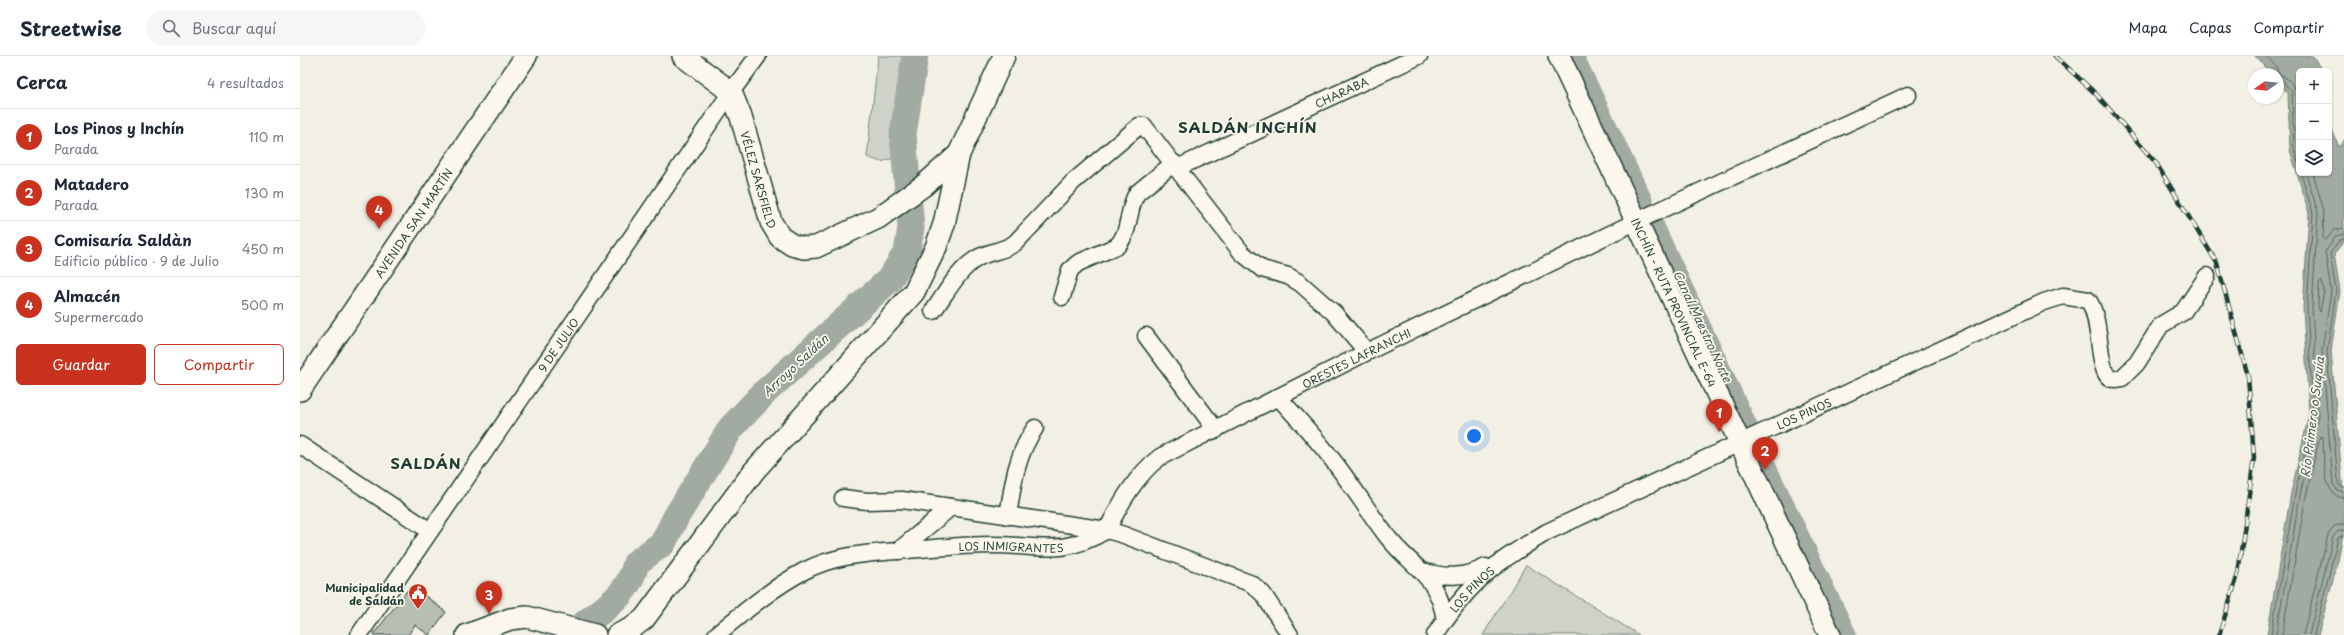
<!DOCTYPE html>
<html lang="es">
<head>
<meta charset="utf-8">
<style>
	:root { --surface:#fff; --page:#f6f6f7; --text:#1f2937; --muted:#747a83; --line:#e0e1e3; --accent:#c8321e }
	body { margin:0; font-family:"Playpen Sans",sans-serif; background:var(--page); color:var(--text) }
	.controls { position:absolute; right:12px; top:12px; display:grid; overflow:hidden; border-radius:6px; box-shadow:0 1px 3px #0004 }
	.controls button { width:36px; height:36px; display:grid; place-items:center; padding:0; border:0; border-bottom:1px solid var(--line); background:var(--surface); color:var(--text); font:20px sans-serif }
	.compass { position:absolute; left:1948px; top:12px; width:36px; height:36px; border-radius:50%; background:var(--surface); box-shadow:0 1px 3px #0004; rotate:256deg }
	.you { position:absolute; left:1174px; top:380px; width:14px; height:14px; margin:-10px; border:3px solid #fff; border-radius:50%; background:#1a73e8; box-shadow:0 0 0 6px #1a73e833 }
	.badge { display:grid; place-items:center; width:26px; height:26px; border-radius:50%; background:var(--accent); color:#fff; font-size:13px; font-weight:700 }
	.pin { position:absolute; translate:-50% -33px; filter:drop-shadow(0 1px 2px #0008) }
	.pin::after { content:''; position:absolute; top:21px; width:14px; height:12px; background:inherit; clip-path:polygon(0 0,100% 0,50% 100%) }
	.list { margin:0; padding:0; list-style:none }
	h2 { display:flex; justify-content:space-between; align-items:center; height:52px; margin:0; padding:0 16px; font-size:17px }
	h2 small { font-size:13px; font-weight:400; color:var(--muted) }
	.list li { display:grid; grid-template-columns:26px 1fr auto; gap:12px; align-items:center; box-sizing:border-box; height:56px; padding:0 16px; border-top:1px solid var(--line) }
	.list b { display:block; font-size:15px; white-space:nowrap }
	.list p { margin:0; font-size:13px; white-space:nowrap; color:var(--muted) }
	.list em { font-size:13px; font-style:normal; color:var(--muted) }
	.actions { display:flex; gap:8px; padding:12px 16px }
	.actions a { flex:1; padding:9px 0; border:1px solid var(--accent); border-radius:6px; text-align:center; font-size:14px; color:var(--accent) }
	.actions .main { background:var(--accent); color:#fff }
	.icon { flex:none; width:22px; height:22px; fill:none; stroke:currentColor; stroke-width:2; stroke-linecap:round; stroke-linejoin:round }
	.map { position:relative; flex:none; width:2044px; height:579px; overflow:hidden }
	header { display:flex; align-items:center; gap:24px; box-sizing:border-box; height:56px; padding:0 20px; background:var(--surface); border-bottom:1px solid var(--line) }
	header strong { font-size:19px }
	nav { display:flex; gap:22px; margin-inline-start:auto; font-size:14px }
	.search { width:280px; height:36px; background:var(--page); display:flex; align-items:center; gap:10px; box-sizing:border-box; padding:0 14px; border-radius:22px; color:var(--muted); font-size:15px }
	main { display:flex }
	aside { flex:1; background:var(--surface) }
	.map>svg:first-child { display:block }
	.green { fill:#cfd2c8; stroke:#77887e }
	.water { fill:#a2aba1; stroke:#6e7f75 }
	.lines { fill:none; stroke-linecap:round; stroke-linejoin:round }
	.shore { stroke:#536960; stroke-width:1 }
	.canal { stroke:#a2aba1; stroke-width:16 }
	.river { stroke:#a2aba1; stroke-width:27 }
	.building { fill:#b7beb3; stroke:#1f3d34 }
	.minor-casing { stroke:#1f3d34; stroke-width:19 }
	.major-casing { stroke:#1f3d34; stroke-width:24 }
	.minor { stroke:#fbf7ec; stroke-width:16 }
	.major { stroke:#fbf7ec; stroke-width:21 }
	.rail-casing { stroke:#1f3d34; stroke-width:4.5 }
	.rail { stroke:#fbf7ec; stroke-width:3; stroke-dasharray:9; stroke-linecap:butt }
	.labels { text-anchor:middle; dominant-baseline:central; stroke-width:3.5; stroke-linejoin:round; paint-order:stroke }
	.street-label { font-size:11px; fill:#1f3d34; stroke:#fbf7ec }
	.poi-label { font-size:11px; font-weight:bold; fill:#1f3d34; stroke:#fbf7ec; text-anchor:end }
	.water-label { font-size:12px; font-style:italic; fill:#465e55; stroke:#fbf7ec }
	.district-label { font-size:15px; font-weight:bold; letter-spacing:1px; fill:#1f3d34; stroke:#fbf7ec }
</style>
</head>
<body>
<header>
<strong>Streetwise</strong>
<div class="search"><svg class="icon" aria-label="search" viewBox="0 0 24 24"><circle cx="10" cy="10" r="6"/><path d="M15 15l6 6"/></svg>Buscar aquí</div>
<nav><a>Mapa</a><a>Capas</a><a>Compartir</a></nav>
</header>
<main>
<aside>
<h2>Cerca<small>4 resultados</small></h2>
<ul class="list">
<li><span class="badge">1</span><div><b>Los Pinos y Inchín</b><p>Parada</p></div><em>110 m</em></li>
<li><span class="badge">2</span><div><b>Matadero</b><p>Parada</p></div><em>130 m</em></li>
<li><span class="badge">3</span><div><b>Comisaría Saldàn</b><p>Edificio público · 9 de Julio</p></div><em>450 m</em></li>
<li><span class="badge">4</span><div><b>Almacén</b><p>Supermercado</p></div><em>500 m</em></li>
</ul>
<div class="actions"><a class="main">Guardar</a><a>Compartir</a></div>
</aside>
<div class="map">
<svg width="2044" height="579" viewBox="0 0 2044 579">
	<rect width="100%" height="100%" fill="#f2f0e5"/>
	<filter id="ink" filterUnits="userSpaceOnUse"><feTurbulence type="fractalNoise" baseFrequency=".025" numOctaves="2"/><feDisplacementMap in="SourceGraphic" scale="8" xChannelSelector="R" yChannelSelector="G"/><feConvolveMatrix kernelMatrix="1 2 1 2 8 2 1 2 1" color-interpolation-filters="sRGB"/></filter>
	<g filter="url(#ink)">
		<!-- green -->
		<path class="green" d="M 578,0 L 613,0 L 601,100 L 581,106 L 567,101 Z
			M 1226,509 L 1339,579 L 1183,579 Z"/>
		<!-- water -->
		<path class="water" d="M 1955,0 L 2013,0 L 2022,15 L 1999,15 L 1999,117 L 2029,117 L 2029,66 L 2039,91 L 2044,84 L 2044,185 L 2034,198 L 2040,235 L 2031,295 L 2044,446 L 2044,472 L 2038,505 L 2018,579 L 1967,579 L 1991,437 L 2009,358 L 2003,251 L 2009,157 L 1990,94 L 1988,37 L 1978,26 L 1978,18 L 1971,18 Z"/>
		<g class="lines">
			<!-- shore -->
			<path class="shore" d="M 1967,0 L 1977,12 L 1979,18 C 2005,27 1998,65 1999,87
				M 1978,23 L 1982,24 L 1992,36 L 1994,93 L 1999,109
				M 2013,117 L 2024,155 L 2023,183 L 2026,184 L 2034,174 L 2044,172
				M 2044,178 L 2036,180 L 2025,196 L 2031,235 L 2022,295 L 2033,428 L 2037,434 L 2044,436
				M 2044,183 L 2040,184 L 2030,197 L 2036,235 L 2027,295 L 2038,427 L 2040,430 L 2044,431
				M 2022,225 L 2024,235 L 2020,256 L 2018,251 L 2019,227 Z
				M 1971,579 L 1995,438 L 2013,358 L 2007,251 L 2013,157 L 2001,117
				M 1976,579 L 2000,439 L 2018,359 L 2012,251 L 2018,157 L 2006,117
				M 1982,579 L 2006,440 L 2020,380 L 2023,381 C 2024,399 2021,441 2044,442
				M 2003,579 L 2028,479 L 2034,470 L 2044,468
				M 2009,579 L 2033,481 L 2038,475 L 2044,474
				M 2014,579 L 2038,482 L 2044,479"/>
			<!-- canal -->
			<path class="canal" d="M 1276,0 L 1346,147
				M 1356,169 L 1450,371
				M 1458,389 L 1549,579"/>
			<!-- river -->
			<path class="river" d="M 271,579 C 297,555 328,544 336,507 L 363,487 L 376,461 L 431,372 L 465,336 L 589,224 L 607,196 L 611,172 L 603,78 L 615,0"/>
		</g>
		<!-- building -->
		<path class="building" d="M 110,531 L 112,533 L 114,531 L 146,556 L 129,579 L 115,569 L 108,579 L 73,579 Z"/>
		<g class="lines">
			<defs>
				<g id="minor">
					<path id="s1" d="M 877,112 L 1119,0"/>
					<path d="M 762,241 L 770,214 L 778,207 L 817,190 C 831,176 827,153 837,137 L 874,107"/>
					<path d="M 633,255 C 645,239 658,214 676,203 C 688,195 703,196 715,187 L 773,126 L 839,70 L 844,70 L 942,197 L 962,213 L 988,220 L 1000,227 L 1034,257 L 1067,296"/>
					<path d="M 846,280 L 916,374"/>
					<path d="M 979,342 C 997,362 1015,381 1031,402 C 1051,427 1067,454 1086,479 C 1112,513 1137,516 1145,564 L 1135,579"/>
					<path d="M 0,389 L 130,475"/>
					<path d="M 543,442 L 567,445 L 602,444 L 651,451"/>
					<path d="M 708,460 C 713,427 716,400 735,372"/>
					<path id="s2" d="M 807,474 C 820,448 836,419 860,401 L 1067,296 L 1337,165 L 1608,39"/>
					<path d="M 598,495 L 651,451 L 807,474 L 824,479 L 952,528 L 963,538 L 990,579"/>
					<path d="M 1122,515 C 1145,522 1164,522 1186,511"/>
					<path id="s3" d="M 1145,564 C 1176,520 1202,503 1247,476 L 1744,246 L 1763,240 L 1788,244 C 1802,261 1797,315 1810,322 C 1813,324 1818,323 1822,322 L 1837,307 L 1861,269 L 1883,256 L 1907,220"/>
					<path id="s4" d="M 59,579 L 431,36 L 458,0"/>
					<path id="s5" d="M 416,579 C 444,556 472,532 504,515 C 537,498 572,497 608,494 C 636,492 664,489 692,489 C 741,489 761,501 807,474"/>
				</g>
				<g id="major">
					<path id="s6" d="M 383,0 L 431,36 L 441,61 L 471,166 L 480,181 L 492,189 L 504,192 L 516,191 L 578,162 L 623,130 L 659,98"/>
					<path id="s7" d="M 1259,0 L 1530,579"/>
					<path id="s8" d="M 0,334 L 226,0"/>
					<path d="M 167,579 L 210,563 L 227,561 L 295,579"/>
					<path d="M 317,579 L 332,572 L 344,563 L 454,415 L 614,236 L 636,191 L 644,168 L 659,98 L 704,0"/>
				</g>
			</defs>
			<!-- minor casing -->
			<use href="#minor" class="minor-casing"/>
			<!-- major casing -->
			<use href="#major" class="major-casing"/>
			<!-- minor -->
			<use href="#minor" class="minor"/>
			<!-- major -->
			<use href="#major" class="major"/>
			<defs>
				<path id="rail" d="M 1755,0 L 1796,38 L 1856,107 L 1917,207 L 1948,320 L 1954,402 L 1938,518 L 1919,579"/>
			</defs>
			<!-- rail casing -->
			<use href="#rail" class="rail-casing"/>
			<!-- rail -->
			<use href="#rail" class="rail"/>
		</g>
	</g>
	<!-- icons -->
	<defs>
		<symbol id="civic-pin" viewBox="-11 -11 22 30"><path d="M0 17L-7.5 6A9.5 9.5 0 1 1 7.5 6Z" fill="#c8321e" stroke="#fbf7ec"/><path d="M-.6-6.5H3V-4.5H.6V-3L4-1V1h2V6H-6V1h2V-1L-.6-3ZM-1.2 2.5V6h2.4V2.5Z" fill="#fff"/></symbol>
	</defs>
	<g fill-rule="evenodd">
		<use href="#civic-pin" x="107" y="526" width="22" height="30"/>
	</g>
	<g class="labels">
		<!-- street labels -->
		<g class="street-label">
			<text stroke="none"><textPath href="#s1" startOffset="181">CHARABA</textPath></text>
			<text stroke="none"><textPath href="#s6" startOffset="152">VÉLEZ SARSFIELD</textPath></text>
			<text stroke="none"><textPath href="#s8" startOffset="202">AVENIDA SAN MARTÍN</textPath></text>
			<text stroke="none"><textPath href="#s7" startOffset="272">INCHÍN - RUTA PROVINCIAL E-64</textPath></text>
			<text stroke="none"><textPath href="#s4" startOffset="352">9 DE JULIO</textPath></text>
			<text stroke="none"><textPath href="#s2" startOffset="311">ORESTES LAFRANCHI</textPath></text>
			<text stroke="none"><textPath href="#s3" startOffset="419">LOS PINOS</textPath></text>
			<text stroke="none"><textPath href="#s5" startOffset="319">LOS INMIGRANTES</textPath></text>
			<text stroke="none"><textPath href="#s3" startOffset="41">LOS PINOS</textPath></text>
		</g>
		<!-- poi labels -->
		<g class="poi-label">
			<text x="104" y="531">Municipalidad<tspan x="104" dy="13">de Saldán</tspan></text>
		</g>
		<!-- water labels -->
		<g class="water-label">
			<text transform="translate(1403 270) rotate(65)">Canal Maestro Norte</text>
			<text transform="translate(495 309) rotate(-43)">Arroyo Saldán</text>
			<text transform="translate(2012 361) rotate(-83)">Río Primero o Suquía</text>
		</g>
		<!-- district labels -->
		<g class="district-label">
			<text x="948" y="70">SALDÁN INCHÍN</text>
			<text x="126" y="406">SALDÁN</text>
		</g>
	</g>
</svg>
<div class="controls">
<button>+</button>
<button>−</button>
<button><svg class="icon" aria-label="layers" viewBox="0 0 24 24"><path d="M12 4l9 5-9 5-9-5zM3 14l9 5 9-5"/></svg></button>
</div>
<svg class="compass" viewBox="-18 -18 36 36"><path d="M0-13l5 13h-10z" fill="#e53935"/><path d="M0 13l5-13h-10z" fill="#747a83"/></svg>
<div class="you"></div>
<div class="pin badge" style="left:1419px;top:376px">1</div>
<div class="pin badge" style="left:1465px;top:414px">2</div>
<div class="pin badge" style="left:189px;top:558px">3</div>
<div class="pin badge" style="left:79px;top:173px">4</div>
</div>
</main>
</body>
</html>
